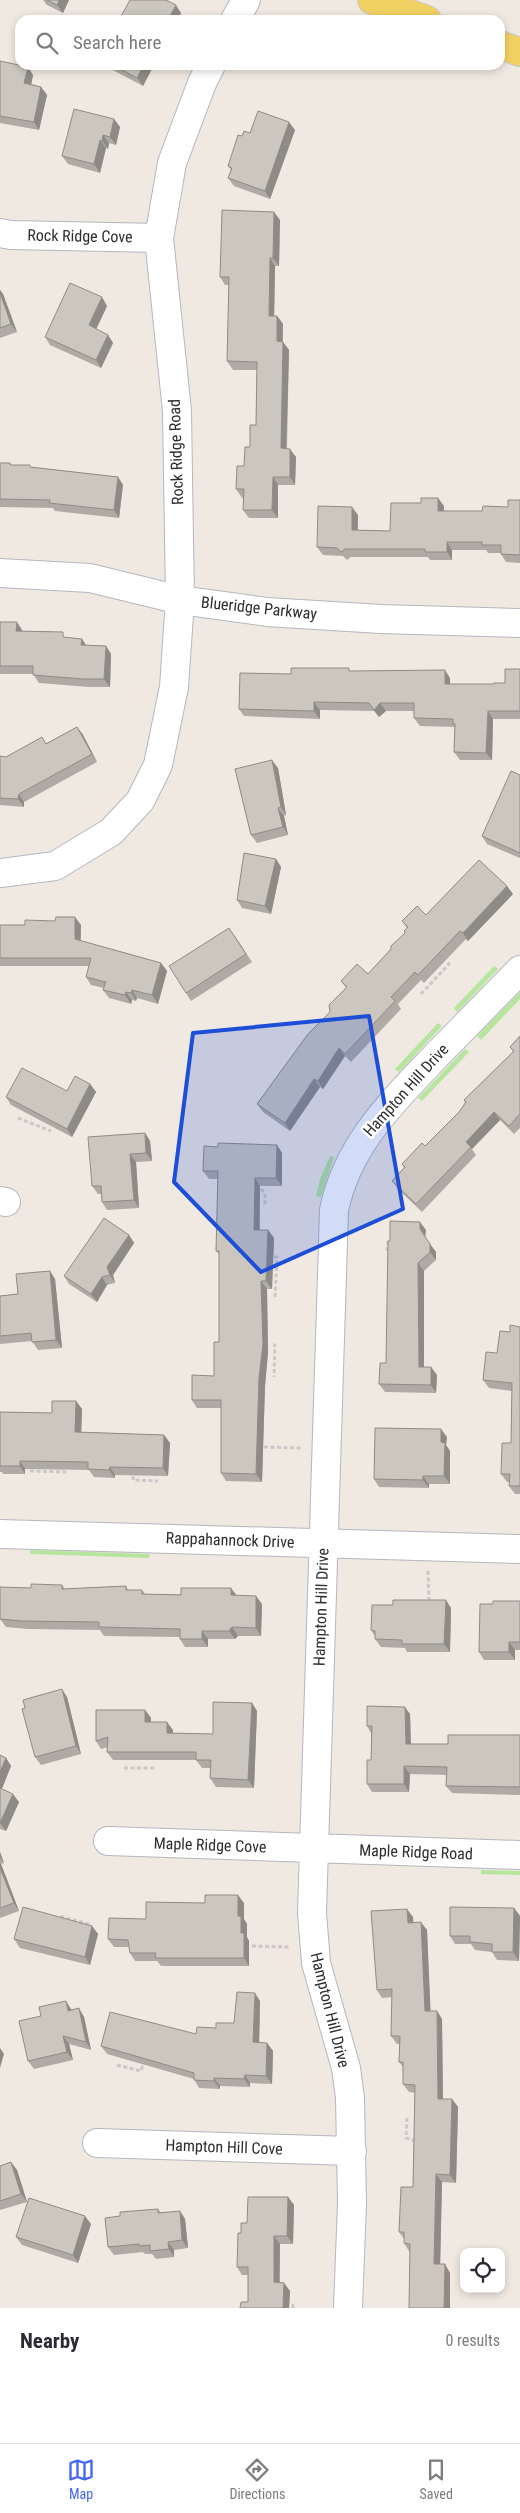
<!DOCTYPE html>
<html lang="en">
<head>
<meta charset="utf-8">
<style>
	:root { --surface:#fff; --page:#f2f2f3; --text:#2b2b33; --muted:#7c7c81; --line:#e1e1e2; --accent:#4264fb }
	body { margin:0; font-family:"Roboto Condensed",sans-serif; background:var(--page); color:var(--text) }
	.controls { position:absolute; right:15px; bottom:15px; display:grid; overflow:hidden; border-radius:10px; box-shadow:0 2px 8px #0003 }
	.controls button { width:45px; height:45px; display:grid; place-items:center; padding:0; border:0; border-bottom:1px solid var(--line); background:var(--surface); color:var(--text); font:25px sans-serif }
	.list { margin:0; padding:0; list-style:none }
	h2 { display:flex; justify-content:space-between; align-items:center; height:65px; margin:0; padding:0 20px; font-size:21px }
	h2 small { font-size:16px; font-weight:400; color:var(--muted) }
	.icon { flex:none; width:28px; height:28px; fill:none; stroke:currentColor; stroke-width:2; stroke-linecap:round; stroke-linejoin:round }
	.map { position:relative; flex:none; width:520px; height:2308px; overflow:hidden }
	.search { position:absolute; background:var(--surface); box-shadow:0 2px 8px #0003; left:15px; right:15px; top:15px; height:55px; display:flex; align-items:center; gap:12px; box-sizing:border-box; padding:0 18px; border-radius:15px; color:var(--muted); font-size:19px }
	.sheet { height:135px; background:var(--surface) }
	nav { display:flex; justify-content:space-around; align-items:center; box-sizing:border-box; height:70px; border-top:1px solid var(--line); background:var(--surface); font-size:14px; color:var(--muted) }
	nav a { display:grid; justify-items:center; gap:2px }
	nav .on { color:var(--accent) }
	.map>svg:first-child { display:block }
	.green { fill:#b6e59e }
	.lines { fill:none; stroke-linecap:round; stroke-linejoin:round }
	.minor-casing { stroke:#b4b7c1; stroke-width:30 }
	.major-casing { stroke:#c9c9c9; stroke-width:30 }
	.path { stroke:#c9c9c9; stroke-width:3; stroke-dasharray:4 2.5; stroke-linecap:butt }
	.minor { stroke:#fff; stroke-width:28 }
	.major { stroke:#f2d163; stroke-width:28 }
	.wall { fill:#afaba4 }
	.shaded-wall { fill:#8e8b86 }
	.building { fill:#cbc7bf; stroke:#8e8b86 }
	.marked { fill:#1d4ed8; fill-opacity:0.2; stroke:#1d4ed8; stroke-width:4; stroke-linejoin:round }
	.labels { text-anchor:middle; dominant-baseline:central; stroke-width:5; stroke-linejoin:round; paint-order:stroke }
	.street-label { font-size:16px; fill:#2e2e2e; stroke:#fff }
</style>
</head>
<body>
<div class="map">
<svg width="520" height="2308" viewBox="0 0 520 2308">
	<rect width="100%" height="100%" fill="#efe9e1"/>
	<!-- green -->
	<path class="green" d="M 494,966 L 498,969 L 457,1012 L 454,1008 Z
		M 520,992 L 520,999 L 481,1040 L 477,1036 Z
		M 438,1023 L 442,1026 L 399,1072 L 395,1069 Z
		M 465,1049 L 469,1052 L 422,1101 L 418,1098 Z
		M 330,1156 L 334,1157 L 321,1197 L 316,1196 L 320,1179 Z
		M 30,1550 L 150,1554 L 149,1558 L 30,1554 Z
		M 481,1870 L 520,1871 L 520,1875 L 481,1874 Z"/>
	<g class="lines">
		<defs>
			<path id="minor" d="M 235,20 L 246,0
				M 0,233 L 11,235 L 159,238
				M 0,573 L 90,578 L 180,600 L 267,612 L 381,619 L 520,623
				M 0,873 L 55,866 L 111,832 L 140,801 L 158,765 L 174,687 L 180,600 L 177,411 L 159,238 L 172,163 L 202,83 L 211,65
				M 0,1201 L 6,1202
				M 0,1534 L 520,1549
				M 108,1841 L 520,1855
				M 97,2143 L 352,2151
				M 348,2308 L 352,2203 L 350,2098 L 346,2068 L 316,1963 L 312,1913 L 334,1210 C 347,1147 389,1105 432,1060 C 461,1030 491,1000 520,970"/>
			<path id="major" d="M 372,0 L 427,20
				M 500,45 L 520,52"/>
		</defs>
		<!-- minor casing -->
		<use href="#minor" class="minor-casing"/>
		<!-- major casing -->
		<use href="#major" class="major-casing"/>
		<!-- path -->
		<path class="path" d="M 421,994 L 449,964 L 447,962
			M 18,1118 L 51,1131
			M 261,1189 L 265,1193 L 265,1206
			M 387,1251 L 388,1239
			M 274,1257 L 277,1257 L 275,1298
			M 273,1345 L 275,1345 L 274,1377
			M 264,1447 L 301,1448
			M 30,1471 L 68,1472
			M 133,1476 L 133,1480 L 158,1481
			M 428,1571 L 429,1603
			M 124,1768 L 154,1768
			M 58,1921 L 59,1916 L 92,1925
			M 252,1946 L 289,1947
			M 117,2065 L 141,2071 L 143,2064
			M 407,2118 L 406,2138 L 416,2141
			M 293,2308 L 293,2302"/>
		<!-- minor -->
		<use href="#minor" class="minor"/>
		<!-- major -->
		<use href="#major" class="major"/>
	</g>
	<!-- wall -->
	<path class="wall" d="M 43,0 L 69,0 L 63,13 L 47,5 Z
		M 0,61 L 33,75 L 31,84 L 41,87 L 47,95 L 39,130 L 0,123 Z
		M 107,65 L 154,65 L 143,86 L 109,68 Z
		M 114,119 L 120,127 L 116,145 L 109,143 L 108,149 L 106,148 L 100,173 L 68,164 L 62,156 Z
		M 295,130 L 270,199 L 234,186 L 228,178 L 231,170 L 228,166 L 242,136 L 250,133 Z
		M 280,220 L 279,266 L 275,266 L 274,316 L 277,316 L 283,324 L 283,342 L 289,350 L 287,449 L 296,457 L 295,485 L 278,485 L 278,518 L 249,518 L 243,510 L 244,498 L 242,498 L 236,489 L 250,447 L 256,425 L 257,370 L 233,370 L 227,361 L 229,285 L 225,285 L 220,277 Z
		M 0,290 L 3,294 L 17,332 L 0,338 Z
		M 107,306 L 96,329 L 108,335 L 113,343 L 101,368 L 50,345 L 45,337 Z
		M 0,463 L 10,463 L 11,465 L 31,467 L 118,477 L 123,485 L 119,518 L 55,511 L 53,508 L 0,507 Z
		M 520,500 L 520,563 L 506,562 L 501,554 L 501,553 L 488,553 L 486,550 L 452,550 L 452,560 L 430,560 L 428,557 L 351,557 L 347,560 L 343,556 L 323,555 L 317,547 L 358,515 L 358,530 L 390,531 L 444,506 L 444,511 L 482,511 L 508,507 Z
		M 0,622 L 22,631 L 67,638 L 82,639 L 86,645 L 106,646 L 111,654 L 110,687 L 89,687 L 39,683 L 33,674 L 0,674 Z
		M 520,669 L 520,719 L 493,719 L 492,760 L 460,760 L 454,752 L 455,727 L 420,726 L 414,718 L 414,711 L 386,711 L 379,717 L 374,711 L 320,710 L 320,719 L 244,716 L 239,709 L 291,674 L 351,671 L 450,678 L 450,684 L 494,684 L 505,683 Z
		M 77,727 L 83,735 L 97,762 L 24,802 L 24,807 L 0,805 L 0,756 L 6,757 L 47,743 Z
		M 278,768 L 286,815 L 284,816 L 288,835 L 257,843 L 251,835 Z
		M 520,775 L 520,858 L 487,844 L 482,836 Z
		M 276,859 L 281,867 L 271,914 L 242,908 L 237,900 Z
		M 513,894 L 468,941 L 466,939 L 424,983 L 421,980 L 398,1004 L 401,1009 L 351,1062 L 345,1056 L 323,1089 L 320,1087 L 290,1131 L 263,1112 L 257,1104 L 330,1012 L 346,988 L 341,981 L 368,974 L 391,949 L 405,933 L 404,931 L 407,928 L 402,921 Z
		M 0,925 L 81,925 L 81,941 L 161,963 L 167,971 L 158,1004 L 137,998 L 136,1001 L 132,1000 L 131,1004 L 109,998 L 103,990 L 104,988 L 91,985 L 86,977 L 89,966 L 0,966 Z
		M 235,936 L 252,962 L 191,1001 L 186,993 Z
		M 520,1036 L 520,1128 L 514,1134 L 500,1120 L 472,1149 L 476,1155 L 422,1212 L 398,1189 L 392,1181 L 404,1168 L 402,1164 L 425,1146 L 459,1112 L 465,1103 L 464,1100 L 513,1052 L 510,1047 Z
		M 90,1084 L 96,1092 L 72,1137 L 11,1105 L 6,1097 L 67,1091 Z
		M 145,1133 L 150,1141 L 152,1161 L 136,1162 L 139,1208 L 107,1210 L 102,1202 L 101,1194 L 98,1194 L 92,1186 Z
		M 277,1145 L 282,1153 L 282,1186 L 260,1186 L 260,1230 L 268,1230 L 274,1238 L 272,1289 L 267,1289 L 268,1352 L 265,1386 L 262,1482 L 226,1481 L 221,1473 L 221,1408 L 197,1408 L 192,1400 L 214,1376 L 219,1342 L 219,1254 L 216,1251 L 218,1179 L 209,1179 L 203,1171 L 218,1147 Z
		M 426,1230 L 425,1238 L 436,1252 L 436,1260 L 424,1271 L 424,1367 L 431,1367 L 437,1375 L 436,1393 L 385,1392 L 379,1384 L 386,1363 L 390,1241 Z
		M 129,1235 L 134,1243 L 113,1275 L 115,1283 L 107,1285 L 97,1302 L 69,1284 L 64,1276 Z
		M 50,1271 L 55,1279 L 62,1348 L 38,1350 L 32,1341 L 0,1344 L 0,1296 L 18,1294 Z
		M 520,1327 L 520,1494 L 515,1494 L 509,1486 L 509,1482 L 507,1482 L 501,1474 L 511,1443 L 512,1391 L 489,1388 L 483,1380 L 497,1353 L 510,1332 Z
		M 76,1401 L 82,1409 L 81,1432 L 164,1435 L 170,1443 L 168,1476 L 115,1475 L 115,1478 L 94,1477 L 89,1470 L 25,1469 L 25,1474 L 3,1474 L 2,1472 L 0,1472 L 0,1412 L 52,1413 Z
		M 447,1437 L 446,1445 L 450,1451 L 450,1484 L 429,1484 L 429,1488 L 379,1487 L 374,1479 Z
		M 62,1585 L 65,1589 L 126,1586 L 128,1590 L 142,1590 L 145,1594 L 236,1595 L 262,1604 L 261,1636 L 238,1636 L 235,1639 L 208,1639 L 208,1647 L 185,1647 L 180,1639 L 180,1637 L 104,1636 L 100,1630 L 28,1629 L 6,1627 L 0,1619 L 0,1587 L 31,1588 Z
		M 520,1601 L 520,1650 L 515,1650 L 515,1660 L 484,1660 L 479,1652 L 493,1604 Z
		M 451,1608 L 450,1652 L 407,1652 L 405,1648 L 381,1647 L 375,1639 L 375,1636 L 371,1630 Z
		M 67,1697 L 81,1754 L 41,1765 L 35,1757 Z
		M 252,1703 L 257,1711 L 254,1788 L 216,1787 L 210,1778 L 210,1768 L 202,1768 L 196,1760 L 113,1760 L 107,1752 L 108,1747 L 101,1749 L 96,1741 L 145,1710 L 151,1718 L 151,1722 L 173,1730 L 173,1733 L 213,1734 Z
		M 410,1714 L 411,1744 L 448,1744 L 520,1735 L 520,1795 L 452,1793 L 446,1786 L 447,1775 L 410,1774 L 409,1792 L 372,1792 L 367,1784 L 371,1760 L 371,1733 L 367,1726 Z
		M 0,1755 L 6,1758 L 11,1766 L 2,1789 L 19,1802 L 6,1831 L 0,1829 Z
		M 0,1852 L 4,1863 L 1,1864 L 19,1911 L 0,1918 Z
		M 205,1903 L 244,1903 L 244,1919 L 247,1924 L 247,1937 L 249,1941 L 249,1966 L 161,1966 L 157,1961 L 135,1961 L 130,1953 L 129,1947 L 114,1947 L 108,1939 L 146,1919 Z
		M 514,1908 L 520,1916 L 519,1961 L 497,1960 L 492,1952 L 475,1950 L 471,1944 L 455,1944 L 450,1936 Z
		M 413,1917 L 413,1922 L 427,1930 L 430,2011 L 437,2011 L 442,2019 L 443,2099 L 452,2099 L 458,2107 L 456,2183 L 442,2182 L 440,2264 L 450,2273 L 409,2251 L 404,2243 L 404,2239 L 399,2232 L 413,2187 L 415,2093 L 409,2092 L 403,2084 L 403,2067 L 399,2062 L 400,2044 L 397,2044 L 391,2036 L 392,1997 L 382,1998 L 377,1990 Z
		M 92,1926 L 98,1934 L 90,1965 L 20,1948 L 14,1939 Z
		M 260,2001 L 259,2043 L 267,2043 L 273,2051 L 272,2084 L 250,2083 L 250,2087 L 220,2086 L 220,2089 L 199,2088 L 194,2079 L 107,2054 L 101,2046 L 196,2034 L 234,2023 Z
		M 71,2009 L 84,2017 L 91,2050 L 69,2044 L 73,2060 L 34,2069 L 28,2061 Z
		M 11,2162 L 17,2170 L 27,2202 L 0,2210 L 0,2166 Z
		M 288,2197 L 294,2205 L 293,2244 L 280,2244 L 280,2282 L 284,2283 L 290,2291 L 289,2308 L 240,2308 L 248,2302 L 248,2275 L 242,2275 L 237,2267 L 241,2233 L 247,2223 Z
		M 158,2209 L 161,2213 L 180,2211 L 185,2219 L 188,2248 L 174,2250 L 174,2257 L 156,2259 L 152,2254 L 145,2254 L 143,2252 L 114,2255 L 108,2247 L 120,2216 Z
		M 91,2224 L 78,2263 L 22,2245 L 16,2237 Z"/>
	<!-- shaded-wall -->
	<path class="shaded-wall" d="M 59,0 L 69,0 L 63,13 L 57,5 Z
		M 176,5 L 181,13 L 178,20 L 168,20 Z
		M 144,65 L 154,65 L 143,86 L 137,78 Z
		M 28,67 L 33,75 L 30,91 L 24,83 Z
		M 41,87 L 47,95 L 39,130 L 34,122 Z
		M 114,119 L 120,127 L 116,145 L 110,137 Z
		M 289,122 L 295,130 L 270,199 L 265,191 Z
		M 103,135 L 109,143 L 108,149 L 102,141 Z
		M 100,140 L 106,148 L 100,173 L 94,164 Z
		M 274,212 L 280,220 L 279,266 L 273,258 Z
		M 270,258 L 275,266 L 274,324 L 269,316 Z
		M 0,290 L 3,294 L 17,332 L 11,324 L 0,293 Z
		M 102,297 L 107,306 L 94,334 L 89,325 Z
		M 277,316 L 283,324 L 282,349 L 277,341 Z
		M 108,335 L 113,343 L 101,368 L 96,360 Z
		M 283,342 L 289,350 L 286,457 L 281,448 Z
		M 290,449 L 296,457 L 295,485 L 290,477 Z
		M 118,477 L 123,485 L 119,518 L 114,510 Z
		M 273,477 L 278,485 L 278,518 L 272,510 Z
		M 438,498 L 444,506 L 444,519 L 438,511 Z
		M 352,507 L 358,515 L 357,538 L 352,530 Z
		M 447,542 L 452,550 L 452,560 L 447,552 Z
		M 17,622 L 22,630 L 22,639 L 16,631 Z
		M 82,639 L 87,647 L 81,645 Z
		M 106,646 L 111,654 L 110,687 L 104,679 Z
		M 445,670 L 450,678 L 450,692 L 445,684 Z
		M 314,702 L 320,710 L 320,719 L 314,711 Z
		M 380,703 L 386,711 L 379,717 L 374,710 Z
		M 488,711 L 493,719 L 492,760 L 486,753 Z
		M 77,727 L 83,735 L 97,762 L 92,754 Z
		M 272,760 L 278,768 L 286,815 L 281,807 Z
		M 19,794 L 24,802 L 24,807 L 18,799 Z
		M 278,808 L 284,816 L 288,835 L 283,827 Z
		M 276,859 L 281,867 L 271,914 L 265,906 Z
		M 507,886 L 513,894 L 468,941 L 463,933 Z
		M 75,917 L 81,925 L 80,947 L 75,939 Z
		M 161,963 L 167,971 L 158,1004 L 152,995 Z
		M 132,990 L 137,998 L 136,1001 L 131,993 Z
		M 126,992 L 132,1000 L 131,1004 L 125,995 Z
		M 339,1048 L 345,1056 L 323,1089 L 318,1081 Z
		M 314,1079 L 320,1087 L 290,1131 L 285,1123 Z
		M 90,1084 L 96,1092 L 72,1137 L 67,1129 Z
		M 494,1112 L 500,1120 L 472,1149 L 466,1142 Z
		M 145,1133 L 150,1141 L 152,1161 L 146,1153 Z
		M 277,1145 L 282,1153 L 282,1186 L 276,1178 Z
		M 130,1154 L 136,1162 L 139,1208 L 134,1200 Z
		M 255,1178 L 260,1186 L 259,1238 L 254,1230 Z
		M 420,1222 L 426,1230 L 425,1238 L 420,1229 Z
		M 268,1230 L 274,1238 L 272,1289 L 266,1281 Z
		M 129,1235 L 134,1243 L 113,1275 L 115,1283 L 110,1275 L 107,1267 Z
		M 430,1244 L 436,1252 L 436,1260 L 430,1252 Z
		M 418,1263 L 424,1271 L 424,1375 L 419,1367 Z
		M 50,1271 L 55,1279 L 62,1348 L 56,1340 Z
		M 102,1277 L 107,1285 L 97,1302 L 91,1294 Z
		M 261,1281 L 267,1289 L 268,1352 L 265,1386 L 262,1482 L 256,1474 Z
		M 431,1367 L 437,1375 L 436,1393 L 431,1385 Z
		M 76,1401 L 82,1409 L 81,1440 L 75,1432 Z
		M 441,1429 L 447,1437 L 446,1445 L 450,1451 L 450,1484 L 444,1476 L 441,1442 Z
		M 164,1435 L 170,1443 L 168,1476 L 163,1468 Z
		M 20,1461 L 25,1469 L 25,1474 L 20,1466 Z
		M 110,1467 L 115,1475 L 115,1478 L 109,1470 Z
		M 423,1476 L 429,1484 L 429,1488 L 423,1480 Z
		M 231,1588 L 237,1596 L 231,1595 Z
		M 256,1596 L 262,1604 L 261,1636 L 256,1628 Z
		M 446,1600 L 451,1608 L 450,1652 L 444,1644 Z
		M 232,1627 L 238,1636 L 235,1639 L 229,1631 Z
		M 202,1631 L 208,1639 L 208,1647 L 202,1639 Z
		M 509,1642 L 515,1650 L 515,1660 L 509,1652 Z
		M 62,1689 L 67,1697 L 81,1754 L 76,1746 Z
		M 252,1703 L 257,1711 L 254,1788 L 248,1780 Z
		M 405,1707 L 410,1714 L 411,1752 L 406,1744 Z
		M 145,1710 L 151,1718 L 151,1730 L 145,1722 Z
		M 167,1722 L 173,1730 L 173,1741 L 167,1733 Z
		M 6,1758 L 11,1766 L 0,1793 L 0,1772 Z
		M 404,1766 L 410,1774 L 409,1792 L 404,1784 Z
		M 13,1794 L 19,1802 L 6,1831 L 0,1823 Z
		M 0,1852 L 4,1863 L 0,1857 Z
		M 0,1863 L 1,1864 L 19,1911 L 14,1903 L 0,1868 Z
		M 238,1895 L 244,1903 L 244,1919 L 247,1924 L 247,1937 L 249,1941 L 249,1966 L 244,1958 L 241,1933 L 238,1916 Z
		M 514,1908 L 520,1916 L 519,1961 L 513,1952 Z
		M 407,1909 L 413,1917 L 414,1931 L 408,1923 Z
		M 421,1922 L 427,1930 L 431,2019 L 425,2011 Z
		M 92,1926 L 98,1934 L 90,1965 L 85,1957 Z
		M 255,1993 L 260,2001 L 259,2050 L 253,2042 Z
		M 66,2001 L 71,2009 L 73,2019 L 68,2011 Z
		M 79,2008 L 84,2017 L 91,2050 L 86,2042 Z
		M 437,2011 L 442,2019 L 443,2107 L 438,2099 Z
		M 63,2036 L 69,2044 L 73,2060 L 67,2052 Z
		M 267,2043 L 273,2051 L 272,2084 L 266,2076 Z
		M 0,2048 L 4,2054 L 0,2068 Z
		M 245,2075 L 250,2083 L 250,2087 L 244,2079 Z
		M 214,2078 L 220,2086 L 220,2089 L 214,2081 Z
		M 452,2099 L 458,2107 L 456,2183 L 450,2175 Z
		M 11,2162 L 17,2170 L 27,2202 L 21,2194 Z
		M 436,2174 L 442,2182 L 440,2272 L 434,2264 Z
		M 288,2197 L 294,2205 L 293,2244 L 287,2236 Z
		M 180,2211 L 185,2219 L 188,2248 L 182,2240 Z
		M 85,2216 L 91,2224 L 78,2263 L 73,2255 Z
		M 274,2236 L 280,2244 L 279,2290 L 274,2282 Z
		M 168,2242 L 174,2250 L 174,2257 L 169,2249 Z
		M 445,2264 L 450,2273 L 450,2308 L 444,2308 Z
		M 284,2283 L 290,2291 L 289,2308 L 283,2308 Z"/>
	<!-- building -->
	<path class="building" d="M 47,0 L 59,0 L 57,5 Z
		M 130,0 L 166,0 L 176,5 L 168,20 L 119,20 Z
		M 0,61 L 28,67 L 24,83 L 41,87 L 34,122 L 0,116 Z
		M 113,65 L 144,65 L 137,78 Z
		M 74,109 L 114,119 L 110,137 L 103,135 L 102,141 L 100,140 L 94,164 L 62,156 Z
		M 258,111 L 289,122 L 265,191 L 228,178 L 232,168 L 228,166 L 238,135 L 242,136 L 244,131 L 250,133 Z
		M 222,210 L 274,212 L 273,258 L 270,258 L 269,316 L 277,316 L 277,341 L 283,342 L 281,448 L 290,449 L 290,477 L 273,477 L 272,510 L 243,510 L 244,489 L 236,489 L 237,466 L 244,466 L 245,447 L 250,447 L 250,425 L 256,425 L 257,362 L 227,361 L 229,277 L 220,277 Z
		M 70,283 L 102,297 L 89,325 L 108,335 L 96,360 L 45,337 Z
		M 0,293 L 11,324 L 0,328 Z
		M 0,463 L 10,463 L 10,465 L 30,465 L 30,467 L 118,477 L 114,510 L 49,503 L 50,500 L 0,499 Z
		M 421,498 L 438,498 L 438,511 L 482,511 L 483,506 L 508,507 L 508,500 L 520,500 L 520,555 L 501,554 L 501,545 L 482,545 L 482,542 L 447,542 L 447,552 L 425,552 L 425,549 L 345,549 L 341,552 L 337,548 L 317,547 L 318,506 L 352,507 L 352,530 L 390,531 L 391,503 L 421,503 Z
		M 0,622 L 17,622 L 16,631 L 63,632 L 63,637 L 82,639 L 81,645 L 106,646 L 104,679 L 83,679 L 33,675 L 33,666 L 0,666 Z
		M 291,668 L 349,668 L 349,671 L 445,670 L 445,684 L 494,684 L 494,683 L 505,683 L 505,669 L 520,669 L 520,711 L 488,711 L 486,753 L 454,752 L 455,724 L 453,724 L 453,719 L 414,718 L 414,703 L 380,703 L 374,710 L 369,703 L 314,702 L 314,711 L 239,709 L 240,673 L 291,674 Z
		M 77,727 L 92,754 L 19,794 L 18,799 L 0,798 L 0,756 L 6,757 L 42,737 L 46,744 Z
		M 272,760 L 281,807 L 278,808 L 283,827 L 251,835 L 235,769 Z
		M 511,771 L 520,775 L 520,853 L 482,836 Z
		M 244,853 L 276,859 L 265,906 L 237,900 Z
		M 479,860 L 507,886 L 463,933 L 460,931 L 418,975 L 415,972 L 391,997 L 395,1001 L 345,1054 L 339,1048 L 318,1081 L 314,1079 L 285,1123 L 257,1104 L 308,1034 L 330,1012 L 329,1005 L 347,987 L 341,981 L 357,964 L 368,974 L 391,949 L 391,946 L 405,933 L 404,931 L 408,927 L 402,921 L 417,906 L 426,915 Z
		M 56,917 L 75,917 L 75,939 L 161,963 L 152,995 L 132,990 L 131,993 L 126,992 L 125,995 L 103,990 L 106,982 L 86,977 L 91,958 L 0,958 L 0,925 L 25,925 L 25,920 L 55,921 Z
		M 229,928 L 246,954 L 186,993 L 169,966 Z
		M 520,1036 L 520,1114 L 509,1126 L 494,1112 L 466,1142 L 471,1147 L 416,1204 L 392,1181 L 405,1167 L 402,1164 L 422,1143 L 425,1146 L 459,1112 L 466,1102 L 464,1100 L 514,1051 L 510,1047 Z
		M 22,1068 L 67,1091 L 75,1076 L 90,1084 L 67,1129 L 6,1097 Z
		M 145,1133 L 146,1153 L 130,1154 L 134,1200 L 102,1202 L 101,1186 L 92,1186 L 88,1137 Z
		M 218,1143 L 277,1145 L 276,1178 L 255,1178 L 254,1230 L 268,1230 L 266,1281 L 261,1281 L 263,1344 L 259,1378 L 256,1474 L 221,1473 L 221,1400 L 192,1400 L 192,1375 L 214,1376 L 214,1342 L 219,1342 L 219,1251 L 216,1251 L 218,1171 L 203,1171 L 204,1146 L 218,1147 Z
		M 104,1218 L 129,1235 L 107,1267 L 110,1275 L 102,1277 L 91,1294 L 64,1276 Z
		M 390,1221 L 420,1222 L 420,1229 L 430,1244 L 430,1252 L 418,1263 L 419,1367 L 431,1367 L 431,1385 L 379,1384 L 380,1363 L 386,1363 L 388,1241 L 390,1241 Z
		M 50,1271 L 56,1340 L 32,1342 L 31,1333 L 0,1336 L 0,1296 L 18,1294 L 16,1274 Z
		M 510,1325 L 520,1327 L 520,1486 L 509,1486 L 510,1474 L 501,1474 L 502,1443 L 511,1443 L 512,1383 L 483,1380 L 486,1352 L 497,1353 L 500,1331 L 510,1332 Z
		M 52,1401 L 76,1401 L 75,1432 L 164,1435 L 163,1468 L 110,1467 L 109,1470 L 88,1469 L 88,1462 L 20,1461 L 20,1466 L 0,1466 L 0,1412 L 52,1413 Z
		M 375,1428 L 441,1429 L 441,1442 L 445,1443 L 444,1476 L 423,1476 L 423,1480 L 374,1479 Z
		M 31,1584 L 62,1585 L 62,1589 L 126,1586 L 126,1590 L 142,1590 L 142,1594 L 181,1595 L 181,1588 L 231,1588 L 231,1595 L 256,1596 L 256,1628 L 232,1627 L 229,1631 L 202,1631 L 202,1639 L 180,1639 L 180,1629 L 99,1627 L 99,1622 L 22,1621 L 0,1619 L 0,1587 L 31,1588 Z
		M 393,1600 L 446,1600 L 444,1644 L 402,1644 L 402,1640 L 375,1639 L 375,1631 L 371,1630 L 372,1605 L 393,1605 Z
		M 493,1601 L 520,1601 L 520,1642 L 509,1642 L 509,1652 L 479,1652 L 480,1604 L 493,1604 Z
		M 62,1689 L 76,1746 L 35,1757 L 22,1709 L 25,1708 L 23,1700 Z
		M 213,1702 L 252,1703 L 248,1780 L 210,1778 L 211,1760 L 196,1760 L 196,1752 L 107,1752 L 108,1737 L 96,1741 L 96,1710 L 145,1710 L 145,1722 L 167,1722 L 167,1733 L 213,1734 Z
		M 367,1706 L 405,1707 L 406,1744 L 448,1744 L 448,1735 L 520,1735 L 520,1787 L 446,1786 L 447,1767 L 404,1766 L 404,1784 L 367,1784 L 367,1760 L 371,1760 L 372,1726 L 367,1726 Z
		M 0,1755 L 6,1758 L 0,1772 Z
		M 0,1788 L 13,1794 L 0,1823 Z
		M 0,1868 L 14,1903 L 0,1908 Z
		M 205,1895 L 238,1895 L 238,1916 L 241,1916 L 241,1933 L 244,1933 L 244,1958 L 155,1958 L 156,1953 L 130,1953 L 128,1940 L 108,1939 L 109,1918 L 146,1919 L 146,1902 L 205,1903 Z
		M 23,1907 L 92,1926 L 85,1957 L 14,1939 Z
		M 450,1907 L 514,1908 L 513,1952 L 492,1952 L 492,1944 L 470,1942 L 470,1936 L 450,1936 Z
		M 407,1909 L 408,1923 L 421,1922 L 425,2011 L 437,2011 L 438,2099 L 452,2099 L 450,2175 L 436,2174 L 434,2264 L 445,2264 L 444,2308 L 409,2308 L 410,2244 L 404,2243 L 404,2232 L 399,2232 L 401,2187 L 413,2187 L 415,2085 L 403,2084 L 403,2062 L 399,2062 L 400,2036 L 391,2036 L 392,1989 L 377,1990 L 371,1911 Z
		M 237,1992 L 255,1993 L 253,2042 L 267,2043 L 266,2076 L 245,2075 L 244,2079 L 214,2078 L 214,2081 L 194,2080 L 194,2073 L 101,2046 L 110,2012 L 196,2034 L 197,2027 L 216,2028 L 216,2023 L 234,2023 Z
		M 66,2001 L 68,2011 L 79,2008 L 86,2042 L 63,2036 L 67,2052 L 28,2061 L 19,2021 L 41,2016 L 39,2007 Z
		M 11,2162 L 21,2194 L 0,2201 L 0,2166 Z
		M 248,2197 L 288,2197 L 287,2236 L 274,2236 L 274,2282 L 284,2283 L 283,2308 L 240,2308 L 241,2302 L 248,2302 L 248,2267 L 237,2267 L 238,2233 L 241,2233 L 241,2223 L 247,2223 Z
		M 29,2198 L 85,2216 L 73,2255 L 16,2237 Z
		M 158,2209 L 158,2213 L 180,2211 L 182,2240 L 168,2242 L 169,2249 L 150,2251 L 150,2245 L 139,2246 L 139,2244 L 108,2247 L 105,2218 L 120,2216 L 120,2212 Z"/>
	<!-- marked area -->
	<path class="marked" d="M 369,1016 L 403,1209 L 261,1272 L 174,1182 L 193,1033 Z"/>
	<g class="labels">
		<!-- street labels -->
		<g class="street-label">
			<text transform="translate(80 236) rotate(1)">Rock Ridge Cove</text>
			<text transform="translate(176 452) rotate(-92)">Rock Ridge Road</text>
			<text transform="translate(259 608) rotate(6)">Blueridge Parkway</text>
			<text transform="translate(406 1090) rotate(-48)">Hampton Hill Drive</text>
			<text transform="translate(230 1540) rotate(2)">Rappahannock Drive</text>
			<text transform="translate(321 1607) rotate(-88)">Hampton Hill Drive</text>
			<text transform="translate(210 1845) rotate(2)">Maple Ridge Cove</text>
			<text transform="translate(416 1852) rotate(2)">Maple Ridge Road</text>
			<text transform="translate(330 2010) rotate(76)">Hampton Hill Drive</text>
			<text transform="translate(224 2147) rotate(2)">Hampton Hill Cove</text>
		</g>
	</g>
</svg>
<div class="controls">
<button><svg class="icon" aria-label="locate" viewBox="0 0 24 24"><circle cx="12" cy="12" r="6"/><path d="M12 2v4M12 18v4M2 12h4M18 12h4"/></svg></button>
</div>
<div class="search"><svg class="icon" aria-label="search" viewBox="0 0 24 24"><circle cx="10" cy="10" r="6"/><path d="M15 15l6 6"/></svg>Search here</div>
</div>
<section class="sheet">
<h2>Nearby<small>0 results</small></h2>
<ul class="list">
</ul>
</section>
<nav>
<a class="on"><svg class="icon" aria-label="map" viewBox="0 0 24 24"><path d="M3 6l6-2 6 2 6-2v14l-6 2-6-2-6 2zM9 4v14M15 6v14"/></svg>Map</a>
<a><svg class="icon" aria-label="directions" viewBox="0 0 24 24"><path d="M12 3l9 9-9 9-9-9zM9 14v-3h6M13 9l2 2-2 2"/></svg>Directions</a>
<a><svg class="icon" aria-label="saved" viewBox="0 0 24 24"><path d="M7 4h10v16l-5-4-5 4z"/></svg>Saved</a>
</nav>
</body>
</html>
